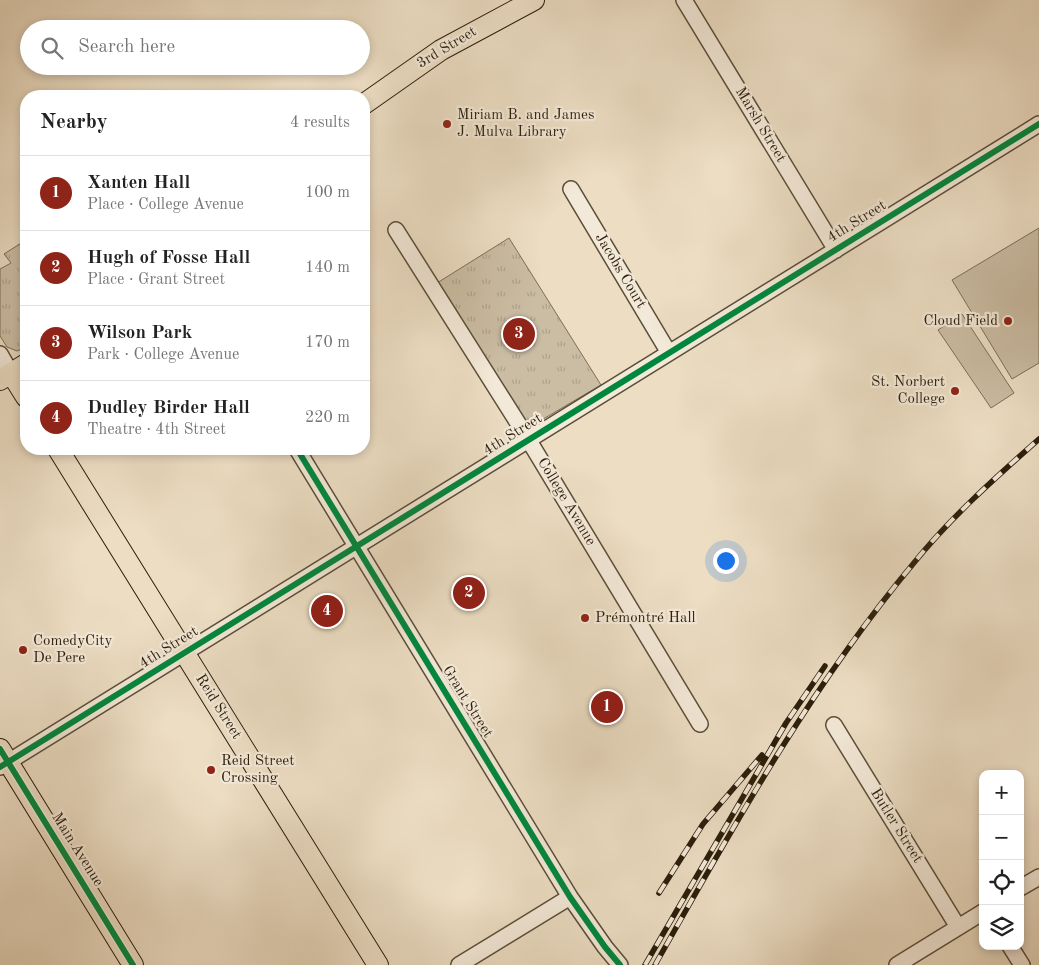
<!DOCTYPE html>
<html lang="en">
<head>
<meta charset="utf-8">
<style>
	:root { --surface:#fff; --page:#f2f2f2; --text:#222; --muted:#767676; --line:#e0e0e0; --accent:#8f2418 }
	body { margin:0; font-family:"Old Standard TT",serif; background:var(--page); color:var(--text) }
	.controls { position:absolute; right:15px; bottom:15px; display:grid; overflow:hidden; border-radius:10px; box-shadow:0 2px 8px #0003 }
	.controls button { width:45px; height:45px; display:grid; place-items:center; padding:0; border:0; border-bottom:1px solid var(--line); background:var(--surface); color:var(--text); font:25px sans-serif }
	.you { position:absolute; left:725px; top:560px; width:18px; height:18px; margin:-12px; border:4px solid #fff; border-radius:50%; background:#1a73e8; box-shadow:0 0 0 8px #1a73e833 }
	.badge { display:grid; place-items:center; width:32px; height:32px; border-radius:50%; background:var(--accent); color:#fff; font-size:16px; font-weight:700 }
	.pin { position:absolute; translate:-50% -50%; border:2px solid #fff; box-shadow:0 1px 5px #0006 }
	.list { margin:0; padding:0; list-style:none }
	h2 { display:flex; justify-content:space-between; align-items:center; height:65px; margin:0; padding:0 20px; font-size:21px }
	h2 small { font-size:16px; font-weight:400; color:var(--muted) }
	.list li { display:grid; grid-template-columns:32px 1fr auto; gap:15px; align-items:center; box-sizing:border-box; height:75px; padding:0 20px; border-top:1px solid var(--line) }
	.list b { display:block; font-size:19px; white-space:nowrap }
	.list p { margin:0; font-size:16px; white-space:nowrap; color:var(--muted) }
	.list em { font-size:16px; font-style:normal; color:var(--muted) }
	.icon { flex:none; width:28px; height:28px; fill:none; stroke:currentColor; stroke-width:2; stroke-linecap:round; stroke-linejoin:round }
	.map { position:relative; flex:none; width:1039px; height:965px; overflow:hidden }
	.search { position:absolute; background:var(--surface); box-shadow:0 2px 8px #0003; left:20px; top:20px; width:350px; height:55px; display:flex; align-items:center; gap:12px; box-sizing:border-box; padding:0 18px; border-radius:28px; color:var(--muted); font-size:19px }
	.panel { position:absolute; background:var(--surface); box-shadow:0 2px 8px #0003; left:20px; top:90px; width:350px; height:365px; border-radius:20px }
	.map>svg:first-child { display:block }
	.grass { fill:url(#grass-tufts); stroke:#7b6e58 }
	.garden { fill:#cbbda4; stroke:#7b6e58 }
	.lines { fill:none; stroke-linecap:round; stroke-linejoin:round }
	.minor-casing { stroke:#5b4e39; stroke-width:18 }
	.major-casing { stroke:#2b1e0b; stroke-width:22 }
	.minor { stroke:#f3e9d8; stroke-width:15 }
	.major { stroke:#ecddc3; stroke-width:20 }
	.rail-casing { stroke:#2b1e0b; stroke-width:5.5 }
	.rail { stroke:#f3e9d8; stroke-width:4; stroke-dasharray:11; stroke-linecap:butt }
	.cycleway-casing { stroke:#f3e9d8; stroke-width:9 }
	.cycleway { stroke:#00873e; stroke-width:6 }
	.poi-dot { fill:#8f2418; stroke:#f3e9d8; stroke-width:2 }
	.labels { text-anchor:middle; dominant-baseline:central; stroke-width:4.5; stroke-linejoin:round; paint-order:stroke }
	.street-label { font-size:15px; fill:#2b1e0b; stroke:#f3e9d8 }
	.poi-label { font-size:15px; fill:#2b1e0b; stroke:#f3e9d8; text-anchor:start }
</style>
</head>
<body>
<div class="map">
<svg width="1039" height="965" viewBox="0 0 1039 965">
	<defs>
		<pattern id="grass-tufts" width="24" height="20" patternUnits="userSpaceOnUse" patternTransform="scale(1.25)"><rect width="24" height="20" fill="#cbbda4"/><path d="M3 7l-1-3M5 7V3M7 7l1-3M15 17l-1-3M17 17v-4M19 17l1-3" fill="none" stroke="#aea28c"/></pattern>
	</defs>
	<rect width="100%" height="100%" fill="#ecddc3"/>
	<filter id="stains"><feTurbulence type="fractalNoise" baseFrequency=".004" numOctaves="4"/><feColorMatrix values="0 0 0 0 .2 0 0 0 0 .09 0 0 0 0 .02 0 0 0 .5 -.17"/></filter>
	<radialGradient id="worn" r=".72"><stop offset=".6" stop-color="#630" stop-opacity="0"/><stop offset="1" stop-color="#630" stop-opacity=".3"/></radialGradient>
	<!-- grass -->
	<path class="grass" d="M 509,238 L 601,385 L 533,425 L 526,422 L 437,283 Z
		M 26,240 L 26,347 L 17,351 L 7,347 L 0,336 L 0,269 L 11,263 L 4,254 Z"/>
	<!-- garden -->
	<path class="garden" d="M 1039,228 L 1039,363 L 1012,379 L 952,280 Z
		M 962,314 L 1014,393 L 991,408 L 938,330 Z"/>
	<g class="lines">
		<defs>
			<path id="minor" d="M 684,0 L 836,250
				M 571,189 L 669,353
				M 396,230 L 528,439 L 700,724
				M 0,354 L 11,373
				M 297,449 L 570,897 L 605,947 L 620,965
				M 834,725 L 958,927
				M 0,767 L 1039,124
				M 1020,888 L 1039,877
				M 1010,946 L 1022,965
				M 459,965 L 570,897
				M 897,965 L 983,912"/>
			<path id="major" d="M 364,104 L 441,50 L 534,0
				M 11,373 L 26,397
				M 0,380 L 26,364
				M 58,449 L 378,965
				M 0,749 L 133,965"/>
		</defs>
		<!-- minor casing -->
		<use href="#minor" class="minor-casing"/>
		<!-- major casing -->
		<use href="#major" class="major-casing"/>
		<!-- minor -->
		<use href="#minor" class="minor"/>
		<!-- major -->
		<use href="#major" class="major"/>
		<defs>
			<path id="rail" d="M 659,893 L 703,824 L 762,755
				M 645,965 L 786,723 L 825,666
				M 655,965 C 733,827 811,686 913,564 C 950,518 995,478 1039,439"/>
		</defs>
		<!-- rail casing -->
		<use href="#rail" class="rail-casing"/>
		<!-- rail -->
		<use href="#rail" class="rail"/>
		<defs>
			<path id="cycleway" d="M 297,449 L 570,897 L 605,947 L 620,965
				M 0,749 L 133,965
				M 0,767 L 1039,124"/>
		</defs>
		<!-- cycleway casing -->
		<use href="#cycleway" class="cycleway-casing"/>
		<!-- cycleway -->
		<use href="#cycleway" class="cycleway"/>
	</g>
	<!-- markers -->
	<g class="poi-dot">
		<circle cx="447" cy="124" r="5"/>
		<circle cx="1008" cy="321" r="5"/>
		<circle cx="955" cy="391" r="5"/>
		<circle cx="585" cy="618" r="5"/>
		<circle cx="23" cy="650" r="5"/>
		<circle cx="211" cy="770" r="5"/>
	</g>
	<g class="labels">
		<!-- street labels -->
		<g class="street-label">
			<text transform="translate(447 48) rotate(-31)">3rd Street</text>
			<text transform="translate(760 125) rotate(59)">Marsh Street</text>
			<text transform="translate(857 222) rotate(-32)">4th Street</text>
			<text transform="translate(620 271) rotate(59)">Jacobs Court</text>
			<text transform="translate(513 435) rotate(-32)">4th Street</text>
			<text transform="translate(566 502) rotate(59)">College Avenue</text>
			<text transform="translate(169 648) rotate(-32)">4th Street</text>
			<text transform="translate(467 702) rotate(58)">Grant Street</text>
			<text transform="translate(218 707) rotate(58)">Reid Street</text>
			<text transform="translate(896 826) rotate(58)">Butler Street</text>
			<text transform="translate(77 850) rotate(58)">Main Avenue</text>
		</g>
		<!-- poi labels -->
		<g class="poi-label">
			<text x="457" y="115">Miriam B. and James<tspan x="457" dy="17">J. Mulva Library</tspan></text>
			<text x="998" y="321" text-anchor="end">Cloud Field</text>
			<text x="945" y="382" text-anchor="end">St. Norbert<tspan x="945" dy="17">College</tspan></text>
			<text x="595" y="618">Prémontré Hall</text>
			<text x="33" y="641">ComedyCity<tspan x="33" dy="17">De Pere</tspan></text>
			<text x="221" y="761">Reid Street<tspan x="221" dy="17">Crossing</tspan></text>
		</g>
	</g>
	<rect width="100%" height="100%" filter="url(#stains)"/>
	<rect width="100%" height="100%" fill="url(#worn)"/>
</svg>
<div class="controls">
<button>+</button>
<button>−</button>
<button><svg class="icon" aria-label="locate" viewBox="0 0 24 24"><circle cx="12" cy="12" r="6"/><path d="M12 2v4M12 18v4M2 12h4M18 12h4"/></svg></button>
<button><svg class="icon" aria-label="layers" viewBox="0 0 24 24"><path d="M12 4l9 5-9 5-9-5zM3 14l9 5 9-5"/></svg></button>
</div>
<div class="you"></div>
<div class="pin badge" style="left:607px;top:707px">1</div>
<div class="pin badge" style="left:469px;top:593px">2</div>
<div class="pin badge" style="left:519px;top:334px">3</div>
<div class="pin badge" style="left:327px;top:611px">4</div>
<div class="search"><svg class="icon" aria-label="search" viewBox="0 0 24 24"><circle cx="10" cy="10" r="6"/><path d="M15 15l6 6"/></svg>Search here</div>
<section class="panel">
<h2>Nearby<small>4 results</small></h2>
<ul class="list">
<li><span class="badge">1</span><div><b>Xanten Hall</b><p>Place · College Avenue</p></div><em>100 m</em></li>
<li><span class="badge">2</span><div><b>Hugh of Fosse Hall</b><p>Place · Grant Street</p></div><em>140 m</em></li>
<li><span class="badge">3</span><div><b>Wilson Park</b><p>Park · College Avenue</p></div><em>170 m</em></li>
<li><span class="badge">4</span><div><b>Dudley Birder Hall</b><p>Theatre · 4th Street</p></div><em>220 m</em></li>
</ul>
</section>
</div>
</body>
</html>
